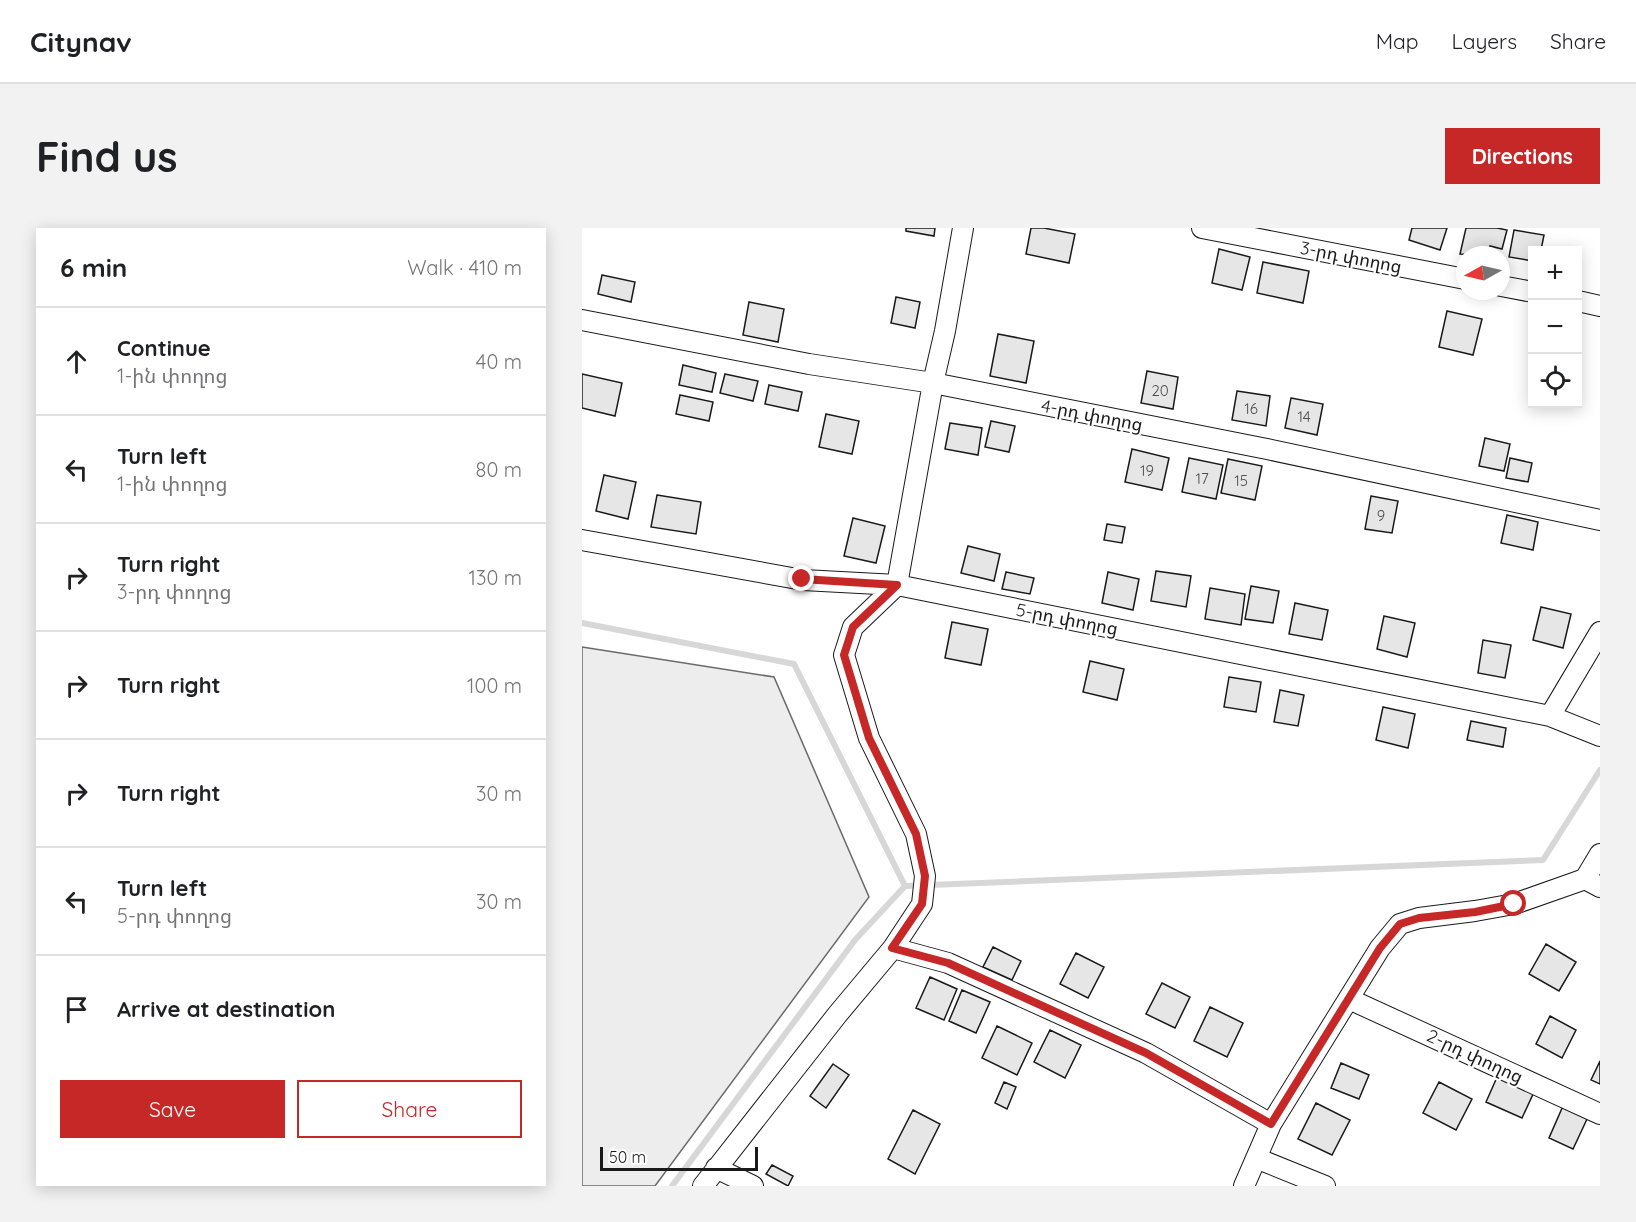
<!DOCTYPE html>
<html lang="en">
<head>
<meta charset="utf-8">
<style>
	:root { --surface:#fff; --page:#f2f2f2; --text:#202124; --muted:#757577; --line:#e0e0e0; --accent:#c62828 }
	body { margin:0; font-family:Quicksand,"Noto Sans Armenian",sans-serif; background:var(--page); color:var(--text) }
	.controls { position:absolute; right:18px; top:18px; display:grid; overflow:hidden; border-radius:0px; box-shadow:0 3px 15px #0003 }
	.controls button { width:54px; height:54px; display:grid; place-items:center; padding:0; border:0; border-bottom:2px solid var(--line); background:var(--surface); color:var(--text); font:30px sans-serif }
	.compass { position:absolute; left:874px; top:18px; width:54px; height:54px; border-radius:50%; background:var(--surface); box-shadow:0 3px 15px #0003; rotate:262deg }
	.scale { position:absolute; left:18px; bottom:15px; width:158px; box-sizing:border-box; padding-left:6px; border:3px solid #1a1a1a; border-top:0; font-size:16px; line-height:21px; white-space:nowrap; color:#1a1a1a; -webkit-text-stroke:4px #fff; paint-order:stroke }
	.stop { position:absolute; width:18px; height:18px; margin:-14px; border:4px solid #c62828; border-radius:50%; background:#fff }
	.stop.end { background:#c62828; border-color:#fff; box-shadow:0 2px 6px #0008 }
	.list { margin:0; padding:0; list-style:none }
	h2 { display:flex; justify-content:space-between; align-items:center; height:78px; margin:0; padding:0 24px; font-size:26px }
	h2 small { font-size:20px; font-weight:400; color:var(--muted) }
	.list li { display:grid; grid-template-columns:39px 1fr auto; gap:18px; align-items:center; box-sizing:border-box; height:108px; padding:0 24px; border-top:2px solid var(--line) }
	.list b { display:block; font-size:22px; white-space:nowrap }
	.list p { margin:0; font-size:20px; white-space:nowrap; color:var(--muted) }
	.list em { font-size:20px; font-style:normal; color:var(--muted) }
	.actions { display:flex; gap:12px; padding:18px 24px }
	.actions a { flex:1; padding:14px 0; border:2px solid var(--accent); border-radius:0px; text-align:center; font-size:21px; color:var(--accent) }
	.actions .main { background:var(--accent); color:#fff }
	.icon { flex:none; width:33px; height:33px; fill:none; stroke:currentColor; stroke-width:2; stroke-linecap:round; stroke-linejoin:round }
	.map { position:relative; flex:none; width:1018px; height:958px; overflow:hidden; border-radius:0px }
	header { display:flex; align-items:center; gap:36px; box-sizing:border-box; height:84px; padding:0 30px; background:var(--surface); border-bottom:2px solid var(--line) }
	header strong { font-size:28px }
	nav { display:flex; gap:33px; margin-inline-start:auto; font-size:21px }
	.intro { display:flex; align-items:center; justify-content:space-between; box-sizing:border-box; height:144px; padding:0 36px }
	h1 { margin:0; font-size:42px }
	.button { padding:15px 27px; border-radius:0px; background:var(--accent); color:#fff; font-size:21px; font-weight:700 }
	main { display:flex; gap:36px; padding:0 36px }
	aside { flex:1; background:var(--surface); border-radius:0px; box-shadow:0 3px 15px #0003 }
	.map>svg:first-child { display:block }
	.built { fill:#ededed; stroke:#6a6a6a; stroke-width:1.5 }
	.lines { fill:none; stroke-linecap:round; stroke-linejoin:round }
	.stream { stroke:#d7d7d7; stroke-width:6 }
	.building { fill:#e6e6e6; stroke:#1a1a1a; stroke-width:1.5 }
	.street-casing { stroke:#1a1a1a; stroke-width:22 }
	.street { stroke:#fff; stroke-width:20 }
	.route { stroke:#c62828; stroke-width:8 }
	.labels { text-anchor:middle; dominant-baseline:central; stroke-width:4.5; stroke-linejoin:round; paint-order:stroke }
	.number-label { font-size:15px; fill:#4d4d4d }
	.street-label { font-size:18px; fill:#1a1a1a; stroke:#fff }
</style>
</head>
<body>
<header>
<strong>Citynav</strong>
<nav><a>Map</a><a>Layers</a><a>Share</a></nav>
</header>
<div class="intro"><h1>Find us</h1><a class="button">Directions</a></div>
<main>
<aside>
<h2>6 min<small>Walk · 410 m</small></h2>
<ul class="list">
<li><svg class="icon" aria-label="ahead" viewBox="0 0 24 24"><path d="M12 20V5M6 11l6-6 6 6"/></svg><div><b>Continue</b><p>1-ին փողոց</p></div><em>40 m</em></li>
<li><svg class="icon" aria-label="left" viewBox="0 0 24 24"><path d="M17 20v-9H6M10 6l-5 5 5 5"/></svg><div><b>Turn left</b><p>1-ին փողոց</p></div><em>80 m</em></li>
<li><svg class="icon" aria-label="right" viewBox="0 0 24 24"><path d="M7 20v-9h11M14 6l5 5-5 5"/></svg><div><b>Turn right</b><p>3-րդ փողոց</p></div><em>130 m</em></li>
<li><svg class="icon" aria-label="right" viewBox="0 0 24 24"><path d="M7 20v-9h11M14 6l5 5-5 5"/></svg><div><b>Turn right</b></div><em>100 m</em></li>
<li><svg class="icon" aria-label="right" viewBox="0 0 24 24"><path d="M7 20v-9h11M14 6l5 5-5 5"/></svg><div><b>Turn right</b></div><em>30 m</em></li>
<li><svg class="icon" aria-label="left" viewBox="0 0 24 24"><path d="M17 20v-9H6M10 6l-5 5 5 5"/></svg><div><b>Turn left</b><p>5-րդ փողոց</p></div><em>30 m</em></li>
<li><svg class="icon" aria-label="arrive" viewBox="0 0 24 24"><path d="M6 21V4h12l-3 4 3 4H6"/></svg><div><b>Arrive at destination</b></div></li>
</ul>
<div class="actions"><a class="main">Save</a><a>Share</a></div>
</aside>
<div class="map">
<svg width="1018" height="958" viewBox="0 0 1018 958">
	<rect width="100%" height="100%" fill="#fff"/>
	<!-- built -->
	<path class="built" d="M 0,419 L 192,449 L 287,669 L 73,958 L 0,958 Z"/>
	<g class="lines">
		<!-- stream -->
		<path class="stream" d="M 0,395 L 212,436 L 323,658
			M 90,958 L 273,712 L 323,658 L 961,632 L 1018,542"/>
	</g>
	<!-- building -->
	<path class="building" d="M 324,0 L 353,0 L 352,8 L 324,3 Z
		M 449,0 L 462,0 L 493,6 L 487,35 L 444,26 Z
		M 830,0 L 865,0 L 858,22 L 827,12 Z
		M 884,0 L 915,0 L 925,2 L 920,21 L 908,18 L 905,27 L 878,26 Z
		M 932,2 L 962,7 L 959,22 L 951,22 L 951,33 L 927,29 Z
		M 637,21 L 668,29 L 660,62 L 630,55 Z
		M 681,34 L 727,43 L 721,75 L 675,65 Z
		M 20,47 L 53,54 L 49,74 L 16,66 Z
		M 314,69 L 338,74 L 333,100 L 309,95 Z
		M 167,74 L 202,81 L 196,114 L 161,107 Z
		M 865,83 L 900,91 L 891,127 L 857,119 Z
		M 416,106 L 452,113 L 444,155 L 408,148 Z
		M 101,137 L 134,145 L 130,164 L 97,157 Z
		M 565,143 L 596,149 L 591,181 L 559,175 Z
		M 0,146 L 40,155 L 33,188 L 0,180 Z
		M 143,146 L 176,153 L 171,173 L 138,165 Z
		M 187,157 L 220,164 L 216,183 L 183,176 Z
		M 655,163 L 688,168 L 684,198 L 650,192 Z
		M 98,167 L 131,174 L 127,193 L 94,186 Z
		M 709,170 L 741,176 L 735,207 L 703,200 Z
		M 244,186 L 277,193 L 270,226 L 237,219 Z
		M 409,193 L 433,198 L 427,224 L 403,219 Z
		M 368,195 L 400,200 L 396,227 L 363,221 Z
		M 903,210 L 928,216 L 922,243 L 897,238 Z
		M 550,221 L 587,230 L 580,262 L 543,254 Z
		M 607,230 L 641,237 L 634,271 L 600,264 Z
		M 928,230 L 950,235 L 946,254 L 924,250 Z
		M 646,231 L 680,238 L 673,272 L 639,265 Z
		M 22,247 L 54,254 L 46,291 L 14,283 Z
		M 75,267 L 119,274 L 114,306 L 69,299 Z
		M 789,268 L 816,273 L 810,305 L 783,301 Z
		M 925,287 L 956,294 L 951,322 L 919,315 Z
		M 271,290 L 303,298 L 294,335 L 262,328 Z
		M 525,296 L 543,299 L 540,315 L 522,312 Z
		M 386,318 L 418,326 L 412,353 L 379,345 Z
		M 574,343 L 609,348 L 604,379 L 569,373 Z
		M 424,344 L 452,350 L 448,366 L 420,361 Z
		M 526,344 L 557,351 L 551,382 L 520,375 Z
		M 669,358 L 697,363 L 691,395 L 663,391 Z
		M 628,360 L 663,366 L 659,397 L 623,391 Z
		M 713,375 L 746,382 L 740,412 L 707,406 Z
		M 959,379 L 989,386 L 981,420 L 951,412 Z
		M 802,388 L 833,395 L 825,429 L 795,421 Z
		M 370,394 L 406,401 L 399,437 L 363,430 Z
		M 901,412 L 929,417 L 923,450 L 896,445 Z
		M 508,433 L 542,441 L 535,472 L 501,464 Z
		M 647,449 L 679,454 L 674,484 L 642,479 Z
		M 698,462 L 722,467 L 716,498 L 692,494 Z
		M 801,479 L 833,486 L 826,520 L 794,512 Z
		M 889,493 L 924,500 L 921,519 L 885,512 Z
		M 964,716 L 994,734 L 977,763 L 947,746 Z
		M 411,719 L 439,733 L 430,752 L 401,739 Z
		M 494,725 L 522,739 L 506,770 L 478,756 Z
		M 348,749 L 375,761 L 362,792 L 334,780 Z
		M 580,755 L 608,769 L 593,800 L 564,786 Z
		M 380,762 L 408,774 L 394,805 L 367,793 Z
		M 628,779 L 661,795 L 645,829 L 612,813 Z
		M 968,788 L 994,802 L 980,830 L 954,816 Z
		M 415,798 L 450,815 L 435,847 L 400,830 Z
		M 468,802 L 499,817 L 483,850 L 452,834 Z
		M 1018,833 L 1018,856 L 1009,852 Z
		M 759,835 L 787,847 L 777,871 L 749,860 Z
		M 251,836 L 267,847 L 244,880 L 228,868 Z
		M 916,847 L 952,864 L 940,890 L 904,874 Z
		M 422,854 L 434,859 L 425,881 L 413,875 Z
		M 857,854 L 890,871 L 874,902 L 841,885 Z
		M 734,875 L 768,892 L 750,927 L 716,911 Z
		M 981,878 L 1006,889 L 991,921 L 967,910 Z
		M 331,882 L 358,896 L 333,946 L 306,931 Z
		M 190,937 L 211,948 L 206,958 L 184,946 Z"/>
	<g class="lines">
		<defs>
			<path id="street" d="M 620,0 L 883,51
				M 919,58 L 951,64
				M 996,73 L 1018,78
				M 0,92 L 227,136 L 351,155 L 685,221 L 1018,292
				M 0,312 L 221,352 L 315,357 L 968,488 L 1018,508
				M 968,488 L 1018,404
				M 1003,651 L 1018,626
				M 311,720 L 366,735 L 564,825 L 689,896
				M 767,771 L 1018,886
				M 674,930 L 743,958
				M 134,940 L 171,958
				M 121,958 L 255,787 L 311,720 L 340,676 L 343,648 L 334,606 L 287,510 L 262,427 L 271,399 L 315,357 L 351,155 L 363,103 L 381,0
				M 662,958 L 689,896 L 798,720 L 818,696 L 837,690 L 893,683 L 932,676 L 1003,651 L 1018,659"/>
		</defs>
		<!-- street casing -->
		<use href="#street" class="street-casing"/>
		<!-- street -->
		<use href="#street" class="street"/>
	</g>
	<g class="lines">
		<!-- route -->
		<path class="route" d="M 220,351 L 315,357 L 271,399 L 262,427 L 287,510 L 334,606 L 343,648 L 340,676 L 310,720 L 366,735 L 564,825 L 689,896 L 798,720 L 818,696 L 837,690 L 893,684 L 932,676"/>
	</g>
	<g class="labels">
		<!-- number labels -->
		<g class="number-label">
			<text x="578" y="162">20</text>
			<text x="669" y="180">16</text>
			<text x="722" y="188">14</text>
			<text x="565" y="242">19</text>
			<text x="620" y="250">17</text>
			<text x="659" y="252">15</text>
			<text x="799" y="287">9</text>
		</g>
		<!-- street labels -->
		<g class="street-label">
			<text transform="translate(769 29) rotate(11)">3-րդ փողոց</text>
			<text transform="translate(510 187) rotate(11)">4-րդ փողոց</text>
			<text transform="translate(485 391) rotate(11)">5-րդ փողոց</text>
			<text transform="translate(893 828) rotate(25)">2-րդ փողոց</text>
		</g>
	</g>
</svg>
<div class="controls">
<button>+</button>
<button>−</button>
<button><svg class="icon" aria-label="locate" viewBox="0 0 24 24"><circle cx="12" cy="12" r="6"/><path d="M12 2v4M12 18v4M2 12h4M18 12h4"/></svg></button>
</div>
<svg class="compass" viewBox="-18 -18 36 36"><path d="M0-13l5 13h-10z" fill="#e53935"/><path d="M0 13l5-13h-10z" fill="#757577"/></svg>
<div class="scale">50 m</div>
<div class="stop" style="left:932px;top:676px"></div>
<div class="stop end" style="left:220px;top:351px"></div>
</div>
</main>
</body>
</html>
